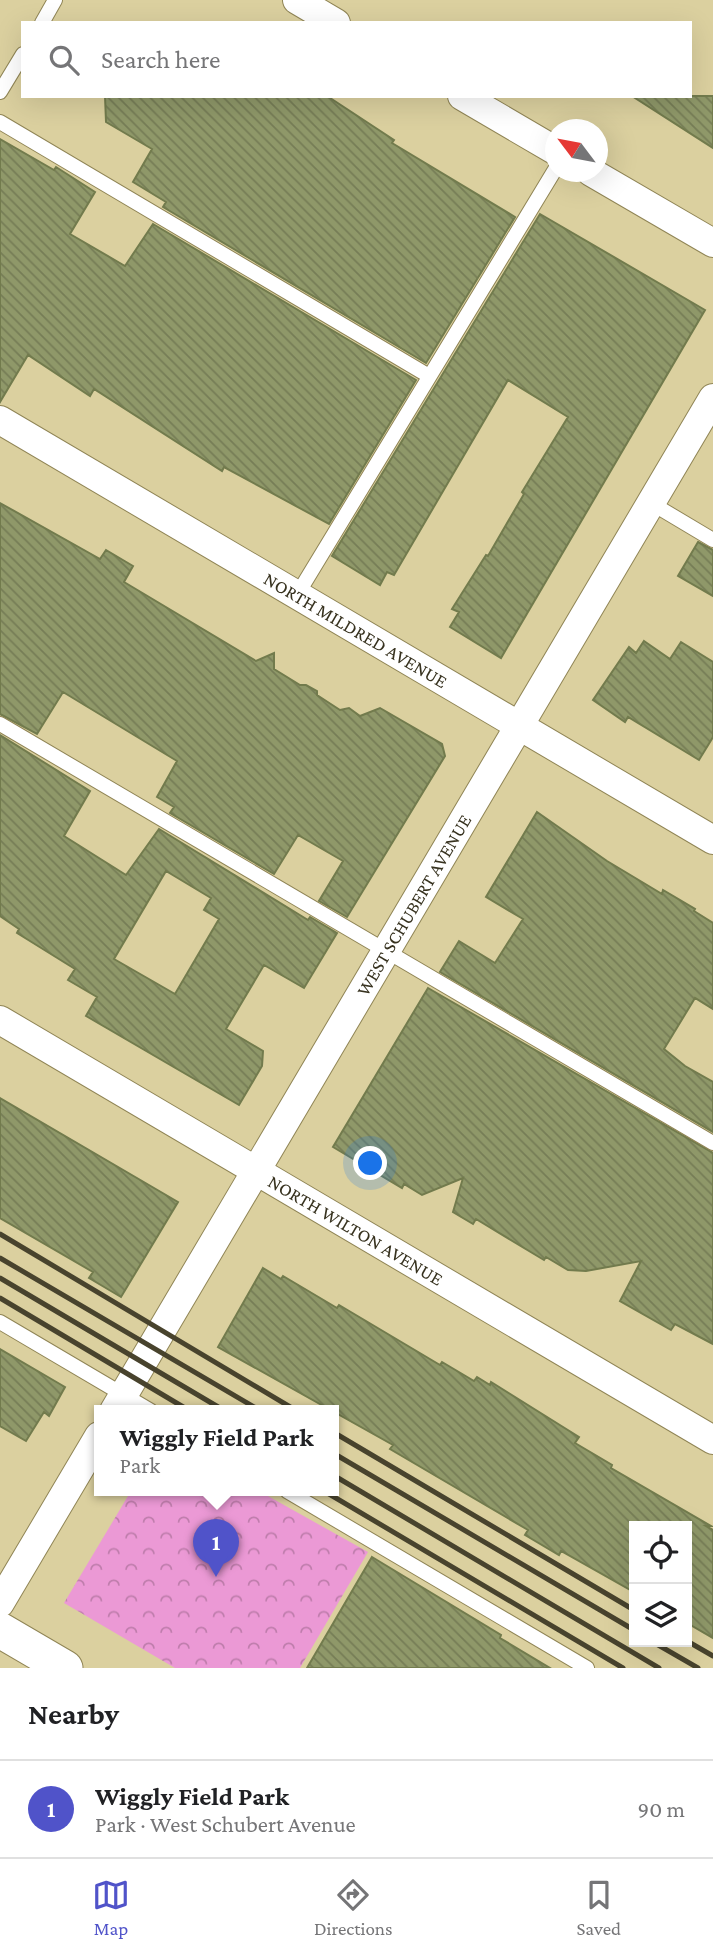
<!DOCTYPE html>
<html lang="en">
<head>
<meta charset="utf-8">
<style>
	:root { --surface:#fff; --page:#f2f2f2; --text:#202124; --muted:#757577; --line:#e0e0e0; --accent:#5053c9 }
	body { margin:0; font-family:"Crimson Pro",serif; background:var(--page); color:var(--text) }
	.controls { position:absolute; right:21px; bottom:21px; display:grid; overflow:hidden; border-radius:0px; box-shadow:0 7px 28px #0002 }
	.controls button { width:63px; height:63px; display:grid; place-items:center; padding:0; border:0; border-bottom:2px solid var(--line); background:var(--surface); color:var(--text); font:35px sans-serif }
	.compass { position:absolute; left:545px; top:119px; width:63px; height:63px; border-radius:50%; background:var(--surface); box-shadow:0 7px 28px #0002; rotate:302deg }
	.you { position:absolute; left:371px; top:1164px; width:24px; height:24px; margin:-18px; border:5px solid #fff; border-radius:50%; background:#1a73e8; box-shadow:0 0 0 10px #1a73e833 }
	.badge { display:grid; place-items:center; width:46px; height:46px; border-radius:50%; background:var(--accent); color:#fff; font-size:23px; font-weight:700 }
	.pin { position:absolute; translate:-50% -58px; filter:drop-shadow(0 2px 4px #0008) }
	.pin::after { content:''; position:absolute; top:37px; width:24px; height:21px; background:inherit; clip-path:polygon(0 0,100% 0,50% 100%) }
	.popup { position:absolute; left:94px; top:1405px; width:245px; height:91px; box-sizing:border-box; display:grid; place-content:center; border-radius:0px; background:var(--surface); filter:drop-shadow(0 2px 5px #0005); font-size:23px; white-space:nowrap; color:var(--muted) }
	.popup b { font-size:26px; color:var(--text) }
	.popup::after { content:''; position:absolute; left:50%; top:100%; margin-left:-14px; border:14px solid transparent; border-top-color:var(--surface) }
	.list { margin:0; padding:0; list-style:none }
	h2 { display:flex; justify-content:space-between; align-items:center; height:91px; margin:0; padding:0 28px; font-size:30px }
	h2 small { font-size:23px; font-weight:400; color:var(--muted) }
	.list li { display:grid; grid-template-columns:46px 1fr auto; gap:21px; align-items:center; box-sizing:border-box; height:98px; padding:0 28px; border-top:2px solid var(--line) }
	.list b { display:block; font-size:26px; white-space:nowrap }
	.list p { margin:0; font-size:23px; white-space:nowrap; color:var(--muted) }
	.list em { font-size:23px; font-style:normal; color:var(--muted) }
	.icon { flex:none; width:38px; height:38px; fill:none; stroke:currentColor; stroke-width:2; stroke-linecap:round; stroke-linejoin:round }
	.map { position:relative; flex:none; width:713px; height:1668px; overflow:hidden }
	.search { position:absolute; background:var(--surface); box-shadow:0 7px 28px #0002; left:21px; right:21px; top:21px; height:77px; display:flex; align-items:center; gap:18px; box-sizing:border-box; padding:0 24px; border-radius:0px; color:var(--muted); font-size:26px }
	.sheet { height:189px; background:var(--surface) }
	nav { display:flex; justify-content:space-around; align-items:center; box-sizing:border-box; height:98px; border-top:2px solid var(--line); background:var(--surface); font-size:19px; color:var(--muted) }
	nav a { display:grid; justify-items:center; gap:4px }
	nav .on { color:var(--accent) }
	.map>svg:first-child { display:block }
	.forest { fill:url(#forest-crowns) }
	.building { fill:url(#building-back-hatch); stroke:#727b4d; stroke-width:2; fill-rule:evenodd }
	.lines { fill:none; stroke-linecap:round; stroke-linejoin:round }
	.service-casing { stroke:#908556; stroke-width:16 }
	.minor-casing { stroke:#908556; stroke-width:30 }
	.tertiary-casing { stroke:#908556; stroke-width:37 }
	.service { stroke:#fff; stroke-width:14 }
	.minor { stroke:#fff; stroke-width:28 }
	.tertiary { stroke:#fff; stroke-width:35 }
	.rail { stroke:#48432d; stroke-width:5 }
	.labels { text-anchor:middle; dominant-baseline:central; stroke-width:5; stroke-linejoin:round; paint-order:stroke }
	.street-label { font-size:19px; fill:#37321f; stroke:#dbd09f }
</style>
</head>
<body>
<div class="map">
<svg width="713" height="1668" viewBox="0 0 713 1668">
	<defs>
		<pattern id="forest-crowns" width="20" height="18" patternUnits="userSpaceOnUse" patternTransform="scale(1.75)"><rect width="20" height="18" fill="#eb99d5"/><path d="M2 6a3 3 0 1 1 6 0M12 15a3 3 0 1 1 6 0" fill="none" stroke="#bf7dac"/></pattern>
		<pattern id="building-back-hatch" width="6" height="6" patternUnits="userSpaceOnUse" patternTransform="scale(1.75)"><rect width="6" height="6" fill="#8f9869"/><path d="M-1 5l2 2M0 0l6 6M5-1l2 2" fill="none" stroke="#767d56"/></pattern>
	</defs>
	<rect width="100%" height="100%" fill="#dbd09f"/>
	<!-- forest -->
	<path class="forest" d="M 131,1491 L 259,1491 L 368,1552 L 300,1668 L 175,1668 L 64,1603 Z"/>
	<!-- building -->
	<path class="building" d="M 105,96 L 327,96 L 394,140 L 392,143 L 515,217 L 426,363 L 163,207 L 166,202 L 133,182 L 152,149 L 106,122 Z
		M 632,96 L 713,96 L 713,148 Z
		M 0,139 L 54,170 L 56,167 L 95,192 L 70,234 L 125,266 L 153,224 L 416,380 L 329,524 L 224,467 L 222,471 L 94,389 L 90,396 L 28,355 L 0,402 Z
		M 540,214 L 705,310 L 501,658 L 450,627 L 459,612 L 452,609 L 486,555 L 488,556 L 524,494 L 522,492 L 568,417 L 508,380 L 394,575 L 387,572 L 380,585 L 332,556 Z
		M 0,503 L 100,559 L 106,550 L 133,566 L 124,582 L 256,661 L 274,653 L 274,669 L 300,685 L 306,685 L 317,691 L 317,695 L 340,710 L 349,708 L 360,716 L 380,708 L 442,744 L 445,756 L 347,917 L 319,901 L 343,861 L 298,835 L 274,874 L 170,813 L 174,807 L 157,797 L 177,761 L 63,692 L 37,734 L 0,714 Z
		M 698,542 L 713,550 L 713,596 L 678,576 Z
		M 644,641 L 670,659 L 681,642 L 713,662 L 713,737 L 699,760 L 628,717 L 625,722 L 593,700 L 629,647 L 636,653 Z
		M 0,735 L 90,791 L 64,836 L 126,875 L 159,829 L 308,920 L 310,917 L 337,933 L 304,988 L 264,965 L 226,1029 L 263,1051 L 262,1066 L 239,1105 L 86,1016 L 97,997 L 68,980 L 75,969 L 17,933 L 19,929 L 0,916 ZM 166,871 L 211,898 L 204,910 L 219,919 L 175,994 L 114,959 Z
		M 537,812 L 607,861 L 662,894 L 663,890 L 695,909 L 694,911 L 713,923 L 713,1009 L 695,998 L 664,1049 L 685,1066 L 713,1082 L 713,1132 L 440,972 L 459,941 L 495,963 L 523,919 L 486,897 Z
		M 428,988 L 713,1153 L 713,1344 L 675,1324 L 671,1330 L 620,1301 L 641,1261 L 586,1271 L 568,1270 L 546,1257 L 544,1260 L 476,1219 L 473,1224 L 453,1212 L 463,1178 L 422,1195 L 404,1184 L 402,1188 L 333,1147 Z
		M 0,1098 L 178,1202 L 121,1297 L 89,1278 L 93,1272 L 0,1218 Z
		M 263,1268 L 281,1279 L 283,1276 L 337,1308 L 339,1305 L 440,1365 L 442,1362 L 474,1381 L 477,1377 L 490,1385 L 491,1382 L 579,1437 L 575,1443 L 612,1465 L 611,1468 L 711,1526 L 706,1526 L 713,1530 L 713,1638 L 687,1623 L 687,1526 L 634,1526 L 634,1592 L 561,1551 L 559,1555 L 525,1535 L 528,1530 L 390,1449 L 393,1445 L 218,1347 Z
		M 0,1349 L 65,1387 L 49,1416 L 44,1412 L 26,1441 L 0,1426 Z
		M 372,1557 L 501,1635 L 500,1638 L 550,1668 L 307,1668 Z"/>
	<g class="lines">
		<defs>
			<path id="service" d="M 42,23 L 55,0
				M 0,92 L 23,54
				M 0,122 L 429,376
				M 651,503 L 713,540
				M 297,595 L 556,168
				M 0,724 L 713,1143
				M 0,1322 L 151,1411
				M 287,1491 L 587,1668"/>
			<g id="minor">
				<path d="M 297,0 L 336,23"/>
				<path d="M 462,96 L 556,151"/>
				<path d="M 591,172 L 713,243"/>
				<path id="s1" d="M 0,420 L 713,840"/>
				<path id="s2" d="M 0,1020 L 713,1440"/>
				<path id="s3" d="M 114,1411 L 713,398"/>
				<path d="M 0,1603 L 99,1436"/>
			</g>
			<path id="tertiary" d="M 0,1630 L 65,1668"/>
		</defs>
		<!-- service casing -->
		<use href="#service" class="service-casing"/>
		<!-- minor casing -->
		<use href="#minor" class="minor-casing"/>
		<!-- tertiary casing -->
		<use href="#tertiary" class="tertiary-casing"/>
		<!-- service -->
		<use href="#service" class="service"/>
		<!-- minor -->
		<use href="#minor" class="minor"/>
		<!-- tertiary -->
		<use href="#tertiary" class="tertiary"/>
		<!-- rail -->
		<path class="rail" d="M 0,1234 L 297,1411
			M 0,1258 L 261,1411
			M 0,1278 L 225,1411
			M 0,1298 L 190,1411
			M 333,1432 L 634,1610
			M 333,1453 L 634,1630
			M 333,1475 L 659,1668
			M 324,1491 L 623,1668
			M 687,1641 L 713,1656
			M 653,1642 L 698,1668"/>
	</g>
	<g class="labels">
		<!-- street labels -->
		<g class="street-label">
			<text stroke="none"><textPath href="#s1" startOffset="413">NORTH MILDRED AVENUE</textPath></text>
			<text stroke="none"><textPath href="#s3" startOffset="588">WEST SCHUBERT AVENUE</textPath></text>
			<text stroke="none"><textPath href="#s2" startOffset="413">NORTH WILTON AVENUE</textPath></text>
		</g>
	</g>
</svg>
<div class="controls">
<button><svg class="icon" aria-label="locate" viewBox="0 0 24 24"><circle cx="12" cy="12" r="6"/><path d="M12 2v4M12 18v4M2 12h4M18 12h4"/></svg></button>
<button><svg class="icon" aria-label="layers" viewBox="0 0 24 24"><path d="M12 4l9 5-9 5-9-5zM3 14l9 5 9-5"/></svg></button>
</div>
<svg class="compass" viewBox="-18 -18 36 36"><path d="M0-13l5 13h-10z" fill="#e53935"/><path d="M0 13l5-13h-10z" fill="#757577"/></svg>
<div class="you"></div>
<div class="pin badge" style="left:216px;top:1577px">1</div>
<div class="popup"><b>Wiggly Field Park</b>Park</div>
<div class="search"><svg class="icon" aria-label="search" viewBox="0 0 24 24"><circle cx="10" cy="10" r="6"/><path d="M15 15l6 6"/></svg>Search here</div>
</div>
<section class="sheet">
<h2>Nearby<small></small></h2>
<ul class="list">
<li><span class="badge">1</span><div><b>Wiggly Field Park</b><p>Park · West Schubert Avenue</p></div><em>90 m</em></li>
</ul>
</section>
<nav>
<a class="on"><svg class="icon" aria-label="map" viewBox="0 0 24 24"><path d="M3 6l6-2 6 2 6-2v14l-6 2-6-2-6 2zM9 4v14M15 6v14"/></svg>Map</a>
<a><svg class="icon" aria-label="directions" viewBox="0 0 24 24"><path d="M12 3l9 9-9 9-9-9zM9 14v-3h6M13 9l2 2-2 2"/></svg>Directions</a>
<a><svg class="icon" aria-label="saved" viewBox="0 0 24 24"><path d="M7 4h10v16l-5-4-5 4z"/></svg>Saved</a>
</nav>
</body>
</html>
